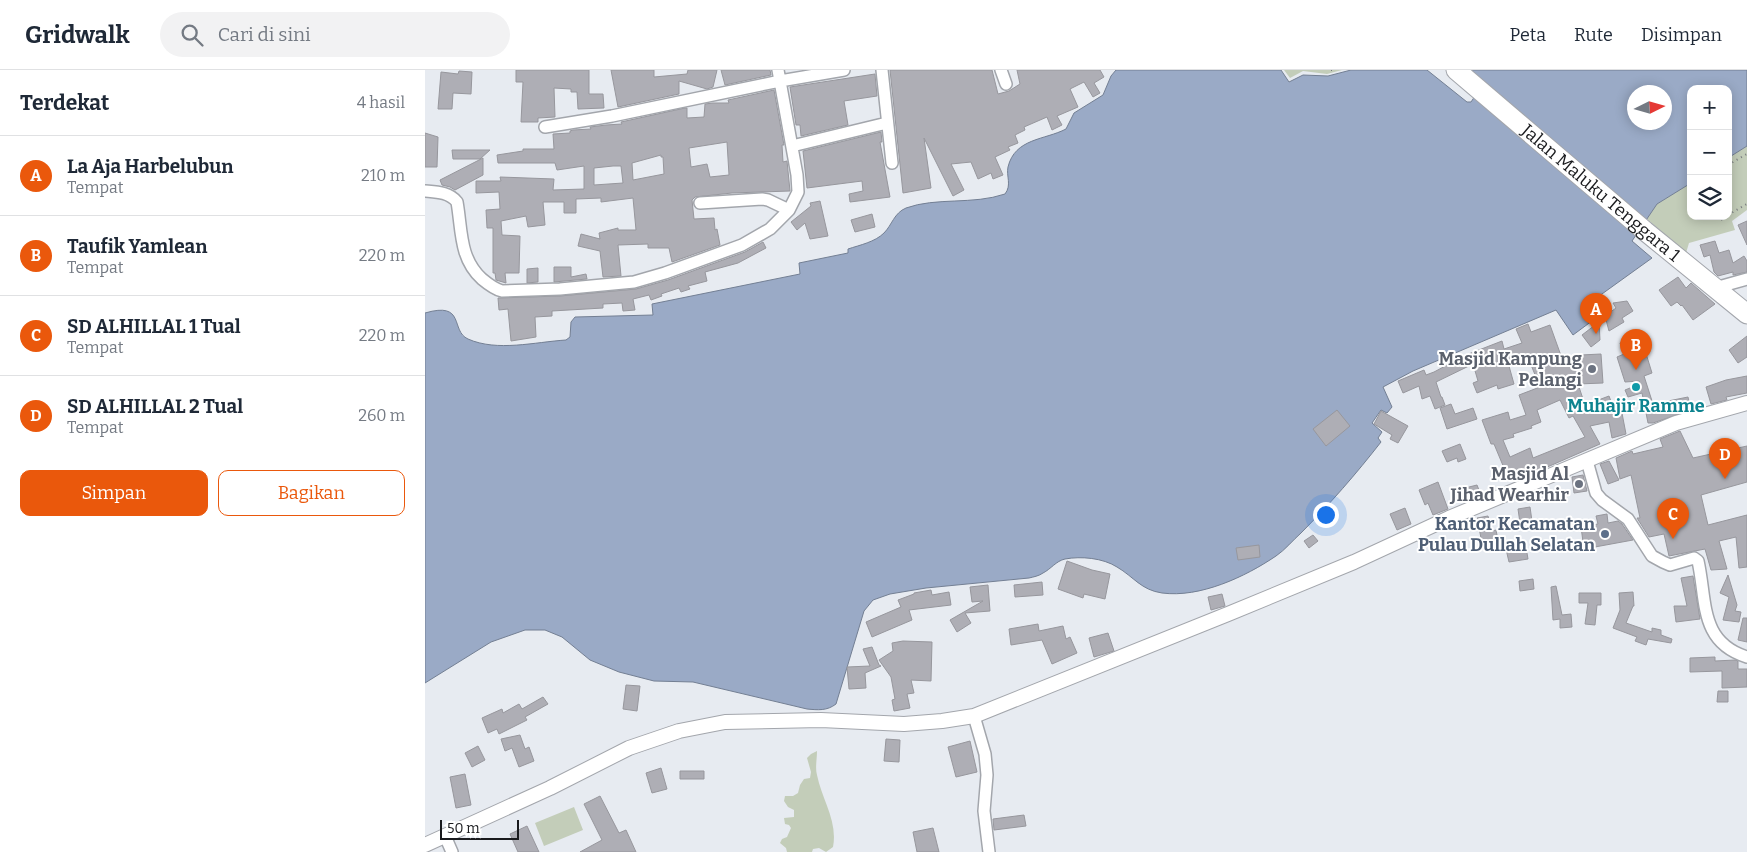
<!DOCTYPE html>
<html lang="id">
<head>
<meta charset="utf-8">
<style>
	:root { --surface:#fff; --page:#f2f2f3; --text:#1f2937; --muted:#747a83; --line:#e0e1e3; --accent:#ea580c }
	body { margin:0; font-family:Bitter,serif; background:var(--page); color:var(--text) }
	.controls { position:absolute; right:15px; top:15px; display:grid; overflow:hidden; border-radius:10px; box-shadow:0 2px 12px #0003 }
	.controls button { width:45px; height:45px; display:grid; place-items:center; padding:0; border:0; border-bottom:1px solid var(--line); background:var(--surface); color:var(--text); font:25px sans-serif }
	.compass { position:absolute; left:1202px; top:15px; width:45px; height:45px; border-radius:50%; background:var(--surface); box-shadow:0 2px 12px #0003; rotate:85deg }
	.scale { position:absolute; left:15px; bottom:12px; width:79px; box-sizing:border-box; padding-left:5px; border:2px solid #191a1d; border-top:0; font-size:14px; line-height:18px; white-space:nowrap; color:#191a1d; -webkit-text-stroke:4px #fff; paint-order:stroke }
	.you { position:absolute; left:900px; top:444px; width:18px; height:18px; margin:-12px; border:4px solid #fff; border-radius:50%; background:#1a73e8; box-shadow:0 0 0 8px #1a73e833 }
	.badge { display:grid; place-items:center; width:32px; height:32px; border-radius:50%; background:var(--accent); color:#fff; font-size:16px; font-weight:700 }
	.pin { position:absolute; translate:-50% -41px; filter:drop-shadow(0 1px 2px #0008) }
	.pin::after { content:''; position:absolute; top:26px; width:18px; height:15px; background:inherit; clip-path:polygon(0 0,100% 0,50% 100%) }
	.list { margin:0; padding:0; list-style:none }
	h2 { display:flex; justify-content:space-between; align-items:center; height:65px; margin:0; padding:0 20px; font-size:21px }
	h2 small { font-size:16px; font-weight:400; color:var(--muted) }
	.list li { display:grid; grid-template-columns:32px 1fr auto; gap:15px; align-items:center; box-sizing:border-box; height:80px; padding:0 20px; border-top:1px solid var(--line) }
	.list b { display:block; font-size:19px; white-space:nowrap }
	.list p { margin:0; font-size:16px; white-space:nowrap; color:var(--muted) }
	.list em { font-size:16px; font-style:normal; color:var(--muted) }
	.actions { display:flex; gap:10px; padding:15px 20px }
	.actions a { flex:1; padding:11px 0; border:1px solid var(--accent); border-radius:10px; text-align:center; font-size:18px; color:var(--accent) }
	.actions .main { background:var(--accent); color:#fff }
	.icon { flex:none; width:28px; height:28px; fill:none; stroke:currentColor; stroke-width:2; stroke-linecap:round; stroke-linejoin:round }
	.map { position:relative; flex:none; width:1322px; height:782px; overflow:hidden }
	header { display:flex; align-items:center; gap:30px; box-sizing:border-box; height:70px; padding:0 25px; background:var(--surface); border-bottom:1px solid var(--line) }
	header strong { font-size:24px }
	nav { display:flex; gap:28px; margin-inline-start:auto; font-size:18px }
	.search { width:350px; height:45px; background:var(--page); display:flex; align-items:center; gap:12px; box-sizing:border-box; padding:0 18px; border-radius:28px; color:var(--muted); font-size:19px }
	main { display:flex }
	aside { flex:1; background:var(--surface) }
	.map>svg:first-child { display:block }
	.green { fill:#c3cdb9 }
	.water { fill:#9aaac6; stroke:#737f93; fill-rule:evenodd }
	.building { fill:#aeaeb5; stroke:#97979d; fill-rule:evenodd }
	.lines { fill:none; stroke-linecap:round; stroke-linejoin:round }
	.minor-casing { stroke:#a3a6ac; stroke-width:14 }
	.tertiary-casing { stroke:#a3a6ac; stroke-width:16 }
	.trunk-casing { stroke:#a3a6ac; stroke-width:21 }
	.path { stroke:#777a7e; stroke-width:2; stroke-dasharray:1 4; stroke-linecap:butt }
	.minor { stroke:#fff; stroke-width:11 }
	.tertiary { stroke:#fff; stroke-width:14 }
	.trunk { stroke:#fff; stroke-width:19 }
	.worship-dot { fill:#6b7280; stroke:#fff; stroke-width:2 }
	.culture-dot { fill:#0f9aa8; stroke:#fff; stroke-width:2 }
	.service-dot { fill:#5c6f8a; stroke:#fff; stroke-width:2 }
	.labels { text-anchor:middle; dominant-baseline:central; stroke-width:4; stroke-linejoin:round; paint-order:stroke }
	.street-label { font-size:18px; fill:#191a1d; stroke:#fff }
	.worship-label { font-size:18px; font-weight:bold; fill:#5b616d; stroke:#fff; text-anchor:end }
	.culture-label { font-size:18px; font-weight:bold; fill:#0d838f; stroke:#fff }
	.service-label { font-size:18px; font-weight:bold; fill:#4e5e75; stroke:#fff; text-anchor:end }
</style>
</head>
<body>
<header>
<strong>Gridwalk</strong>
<div class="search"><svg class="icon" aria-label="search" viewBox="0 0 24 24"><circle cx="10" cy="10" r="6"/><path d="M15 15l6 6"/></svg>Cari di sini</div>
<nav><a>Peta</a><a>Rute</a><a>Disimpan</a></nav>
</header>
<main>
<aside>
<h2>Terdekat<small>4 hasil</small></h2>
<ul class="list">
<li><span class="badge">A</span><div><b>La Aja Harbelubun</b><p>Tempat</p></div><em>210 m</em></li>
<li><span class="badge">B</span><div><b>Taufik Yamlean</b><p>Tempat</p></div><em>220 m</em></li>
<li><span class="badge">C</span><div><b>SD ALHILLAL 1 Tual</b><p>Tempat</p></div><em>220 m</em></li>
<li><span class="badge">D</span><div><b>SD ALHILLAL 2 Tual</b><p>Tempat</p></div><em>260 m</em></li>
</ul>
<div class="actions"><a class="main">Simpan</a><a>Bagikan</a></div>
</aside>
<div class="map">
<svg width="1322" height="782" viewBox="0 0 1322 782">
	<rect width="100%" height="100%" fill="#e7ebf1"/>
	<!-- green -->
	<path class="green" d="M 859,0 L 917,0 L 902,4 L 878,1 L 865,8 Z
		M 1322,76 L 1322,140 L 1307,151 L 1310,160 L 1264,173 L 1261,183 L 1222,149 L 1232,134 L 1266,113 L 1266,146 L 1303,146 L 1303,88 Z
		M 392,681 C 392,689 390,698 392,705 C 397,730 413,751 408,777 L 401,782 L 394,778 L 388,779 L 387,782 L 362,782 L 361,778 L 355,773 L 357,769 L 362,767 L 366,758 L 364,755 L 360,754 L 359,748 L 369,747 L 369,740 L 363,737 L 359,731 L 360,726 L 368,726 L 373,723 L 375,715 L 379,709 L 385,708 L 386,702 L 382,688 L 386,684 Z
		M 149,737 L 158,760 L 119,776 L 110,753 Z"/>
	<!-- water -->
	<path class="water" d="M 691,0 L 856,0 L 864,12 L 878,5 L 903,6 L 926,0 L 1002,0 L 1042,32 L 1046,32 L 1050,26 L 1041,0 L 1322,0 L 1322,76 L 1303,88 L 1303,19 L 1266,19 L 1266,113 L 1232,134 L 1207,171 L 1227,188 L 1163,234 L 1171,248 L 1148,265 L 1131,240 L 988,301 L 958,317 L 967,337 L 962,343 L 956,340 L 947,353 L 957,362 L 953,368 L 956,372 C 931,404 905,434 876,463 C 868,470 860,480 851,486 C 820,507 775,528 737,523 C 716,520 709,507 692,497 C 678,488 656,486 640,489 C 631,491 626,499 618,503 C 614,506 608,507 604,508 L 501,518 L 465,524 L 448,530 L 439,541 L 411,634 C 402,641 393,640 382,639 L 268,612 L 229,611 L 194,602 L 165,590 L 137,567 L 120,560 L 100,560 L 66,572 L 0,613 L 0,243 C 41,231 25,261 43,269 C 72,282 110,272 141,270 L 145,267 L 146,252 L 150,247 L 228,245 L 227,234 L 375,204 L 374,193 L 423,183 L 423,179 C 435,175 450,172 459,163 C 467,155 469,143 481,138 C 511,127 548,135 580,124 C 587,115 581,106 583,97 C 590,68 620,70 641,59 L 649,43 L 678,25 L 686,6 ZM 1210,22 L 1240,22 L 1240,52 L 1210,52 Z"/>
	<!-- building -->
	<path class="building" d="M 91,0 L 164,0 L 164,24 L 178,24 L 179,38 L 153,39 L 152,22 L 146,22 L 146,19 L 129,18 L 130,47 L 113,48 L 113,52 L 96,52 L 98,12 L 91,12 Z
		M 186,0 L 229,0 L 229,7 L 262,4 L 263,0 L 292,0 L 288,17 L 282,19 L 254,11 L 254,24 L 193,37 Z
		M 296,0 L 345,0 L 346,5 L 300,15 Z
		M 465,0 L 567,0 L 573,24 L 584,21 L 595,14 L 592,0 L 675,0 L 679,7 L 669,13 L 675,23 L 668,27 L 659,12 L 645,19 L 653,37 L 632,46 L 637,55 L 627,60 L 622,47 L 599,57 L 600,60 L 590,65 L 593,73 L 583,77 L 585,80 L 570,87 L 578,105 L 568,109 L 566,103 L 553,109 L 546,92 L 526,94 L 539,120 L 528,126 L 499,68 L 506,118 L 478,123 Z
		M 34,1 L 47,2 L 46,24 L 28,23 L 27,39 L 13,39 L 16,2 L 33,4 Z
		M 450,4 L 452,26 L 419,31 L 423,55 L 376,66 L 375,55 L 371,55 L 365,17 Z
		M 349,20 L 359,75 L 357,75 L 358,92 L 362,91 L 365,121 L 307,123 L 270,127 L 267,130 L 269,149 L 289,148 L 290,160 L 292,159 L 295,175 L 247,192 L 244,178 L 223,178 L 223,174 L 193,175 L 196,206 L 178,207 L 175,181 L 153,176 L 156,164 L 175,169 L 174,163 L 193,158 L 193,160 L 211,160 L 208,128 L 176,132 L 176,128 L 151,129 L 151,143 L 139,143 L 139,132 L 118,132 L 120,155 L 103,157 L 101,146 L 76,151 L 77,165 L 95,166 L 94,203 L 80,203 L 81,213 L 71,210 L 70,203 L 68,203 L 68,158 L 62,158 L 61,140 L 75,139 L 74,122 L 51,123 L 51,111 L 76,111 L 75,107 L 129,109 L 128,120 L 159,119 L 159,96 L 132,100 L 130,93 L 73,93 L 72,85 L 98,81 L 98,79 L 129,79 L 128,64 L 145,63 L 145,61 L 148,60 L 166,59 L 165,57 L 181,55 L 197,54 L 196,52 L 260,38 L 262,38 L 262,48 L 279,47 L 280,34 L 288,33 L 304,33 L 303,30 ZM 302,72 L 304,105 L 285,107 L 282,94 L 266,97 L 264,78 ZM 236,85 L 236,87 L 238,87 L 239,104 L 208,110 L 207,93 ZM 188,96 L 196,96 L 198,113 L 169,115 L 169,98 Z
		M 456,62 L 457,72 L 455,72 L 465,127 L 425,132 L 424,124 L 438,121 L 437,111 L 382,118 L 378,81 Z
		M 0,63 L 13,67 L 12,97 L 0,97 Z
		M 27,80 L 65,80 L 55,89 L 28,89 Z
		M 58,88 L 58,105 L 30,120 L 25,117 L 17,115 L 15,110 Z
		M 395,131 L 403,166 L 385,169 L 380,153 L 372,160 L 366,152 L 386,136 L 385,133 Z
		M 447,144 L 450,157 L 430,162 L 426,150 Z
		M 1322,151 L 1322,175 L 1313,155 Z
		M 1290,171 L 1294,183 L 1304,180 L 1308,193 L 1319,186 L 1322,191 L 1322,202 L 1308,205 L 1308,202 L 1293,206 L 1289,202 L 1285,185 L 1279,187 L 1275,175 Z
		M 338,172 L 341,178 L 313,193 L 280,202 L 282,211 L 263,216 L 265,219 L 256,222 L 254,218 L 236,224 L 237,226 L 226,230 L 224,225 L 208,229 L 210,240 L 198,241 L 197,233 L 178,234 L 178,238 L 127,241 L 127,246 L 110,247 L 111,267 L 86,271 L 83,239 L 74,240 L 73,228 L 135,226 L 211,219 L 243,210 L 320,182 Z
		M 129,197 L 146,197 L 146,207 L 161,204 L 162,209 L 129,212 Z
		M 113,198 L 113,212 L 102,213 L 102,199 Z
		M 1253,207 L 1261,218 L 1266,213 L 1290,234 L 1268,250 L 1257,235 L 1256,236 L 1252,232 L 1246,236 L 1234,220 Z
		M 1202,231 L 1208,241 L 1197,248 L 1199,252 L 1184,261 L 1180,246 L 1191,238 L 1188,233 Z
		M 1174,252 L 1175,270 L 1166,277 L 1157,265 Z
		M 1103,254 L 1106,262 L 1125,255 L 1139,294 L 1156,288 L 1156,285 L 1176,284 L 1178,313 L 1153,314 L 1160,335 L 1184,326 L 1189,339 L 1196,338 L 1201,364 L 1187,368 L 1184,352 L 1165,356 L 1175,374 L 1104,405 L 1103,402 L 1084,410 L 1069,374 L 1066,374 L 1057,350 L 1083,342 L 1085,350 L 1101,345 L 1094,325 L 1115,317 L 1104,290 L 1084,296 L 1089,314 L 1073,319 L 1072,315 L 1052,323 L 1048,313 L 1053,311 L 1048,294 L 1011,312 L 1016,327 L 1017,327 L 1020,335 L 1010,339 L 1005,326 L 997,329 L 994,316 L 978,323 L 973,311 L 999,300 L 1001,305 L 1009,302 L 1024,294 L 1023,292 L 1077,271 L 1079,279 L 1097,273 L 1091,259 ZM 1135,330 L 1144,348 L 1148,346 L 1160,367 L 1108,388 L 1105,378 L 1085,387 L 1078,370 L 1089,367 L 1088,364 L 1107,358 L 1106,356 L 1116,352 L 1112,340 Z
		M 1220,265 L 1223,276 L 1219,277 L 1227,303 L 1219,306 L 1228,334 L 1263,327 L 1266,340 L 1228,353 L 1223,353 L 1217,323 L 1203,327 L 1200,320 L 1215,314 L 1214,311 L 1200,312 L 1192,287 L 1199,284 L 1195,273 Z
		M 1322,266 L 1322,287 L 1313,293 L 1304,280 Z
		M 1322,306 L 1322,323 L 1301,327 L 1302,330 L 1286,334 L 1281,317 L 1301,310 Z
		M 1026,334 L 1030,344 L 1048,338 L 1052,349 L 1022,359 L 1015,338 Z
		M 912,340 L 925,356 L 901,376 L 888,359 Z
		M 956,341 L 983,356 L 973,373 L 965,369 L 967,365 L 949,354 Z
		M 1255,361 L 1268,388 L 1322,376 L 1322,412 L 1276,425 L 1283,455 L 1322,445 L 1322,497 L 1314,498 L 1311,467 L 1294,471 L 1302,499 L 1286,500 L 1280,479 L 1244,486 L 1239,464 L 1224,467 L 1212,448 L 1215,448 L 1206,405 L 1195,409 L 1191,388 L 1207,381 L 1208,384 L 1238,377 L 1235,369 Z
		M 1035,374 L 1041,389 L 1033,392 L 1032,388 L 1022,392 L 1017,381 Z
		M 1184,391 L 1194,410 L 1183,414 L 1175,394 Z
		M 1158,405 L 1162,421 L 1149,423 L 1147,407 Z
		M 1013,412 L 1023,439 L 1008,445 L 1003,433 L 1000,435 L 994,420 Z
		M 1052,415 L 1056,425 L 1044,430 L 1040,418 Z
		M 1105,437 L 1107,451 L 1095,453 L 1093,439 Z
		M 980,438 L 986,454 L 972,460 L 965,444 Z
		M 1182,444 L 1183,453 L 1193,451 L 1197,454 L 1208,470 L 1159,479 L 1156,457 L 1173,454 L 1171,446 Z
		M 1063,446 L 1067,461 L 1071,460 L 1073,470 L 1057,473 L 1052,448 Z
		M 888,465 L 893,471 L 884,478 L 879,471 Z
		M 1100,471 L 1103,489 L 1084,492 L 1080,475 Z
		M 834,475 L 835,487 L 813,490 L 811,478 Z
		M 642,491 L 667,500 L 685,504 L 680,529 L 659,524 L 658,528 L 633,519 Z
		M 1303,505 L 1312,535 L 1310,541 L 1316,542 L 1314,552 L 1298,550 L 1304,527 L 1295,523 Z
		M 1268,506 L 1275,549 L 1251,552 L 1249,536 L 1262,536 L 1256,508 Z
		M 1108,509 L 1109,519 L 1095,521 L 1094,511 Z
		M 617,512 L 618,525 L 590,527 L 589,515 Z
		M 563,515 L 565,541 L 540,543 L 546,553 L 532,562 L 525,550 L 558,531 L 547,532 L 545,517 Z
		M 1131,516 L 1137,545 L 1146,544 L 1147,557 L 1135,558 L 1135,549 L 1128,550 L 1126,517 Z
		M 506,520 L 507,525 L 524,522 L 526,535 L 484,540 L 487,550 L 447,567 L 441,552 L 476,537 L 473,530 L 489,524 L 489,523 Z
		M 1208,522 L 1209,536 L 1208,536 L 1201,553 L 1227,562 L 1227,558 L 1236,560 L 1236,565 L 1247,569 L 1246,573 L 1223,569 L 1221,575 L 1210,571 L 1212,567 L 1188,558 L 1195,540 L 1194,523 Z
		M 1154,523 L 1176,523 L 1176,535 L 1172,535 L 1170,555 L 1160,554 L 1163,533 L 1154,533 Z
		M 797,524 L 800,536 L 786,540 L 783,527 Z
		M 1318,548 L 1322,548 L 1322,572 L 1313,570 Z
		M 613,554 L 614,561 L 638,556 L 641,569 L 645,567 L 652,583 L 627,594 L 617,570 L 586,575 L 584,559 Z
		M 683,563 L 689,581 L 669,587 L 664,568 Z
		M 478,571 L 507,572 L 506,611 L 486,610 L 489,623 L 482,624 L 485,638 L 469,641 L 467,630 L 470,629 L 466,607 L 454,590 L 468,581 L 467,573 Z
		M 447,577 L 454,595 L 456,596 L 440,603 L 441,618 L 424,619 L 422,597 L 445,596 L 438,579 Z
		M 1290,587 L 1290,591 L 1310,590 L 1313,591 L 1313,599 L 1322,599 L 1322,617 L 1297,618 L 1297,601 L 1265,602 L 1265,588 Z
		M 201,615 L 215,616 L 212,641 L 198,639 Z
		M 1293,621 L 1303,621 L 1303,632 L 1292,632 Z
		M 118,627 L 123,634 L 100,647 L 102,650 L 74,664 L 72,659 L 63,663 L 57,648 L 77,639 L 78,643 L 94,634 L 97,639 Z
		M 95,665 L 100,679 L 104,677 L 109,691 L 94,697 L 87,678 L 80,681 L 76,669 Z
		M 461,669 L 475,670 L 474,692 L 459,691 Z
		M 545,671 L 552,702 L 531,707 L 523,677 Z
		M 53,676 L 60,690 L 47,697 L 40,683 Z
		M 236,698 L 242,719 L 227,723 L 221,703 Z
		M 255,701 L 279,701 L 279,709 L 255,709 Z
		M 40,704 L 46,735 L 31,738 L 25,707 Z
		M 175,726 L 194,763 L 201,760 L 211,782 L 155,782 L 177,770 L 159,734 Z
		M 599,745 L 601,756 L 569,760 L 568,749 Z
		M 102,756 L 114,782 L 93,782 L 85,764 Z
		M 508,758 L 514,782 L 492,782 L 488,762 Z"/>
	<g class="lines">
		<defs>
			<path id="minor" d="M 353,0 L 355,11 L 419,0
				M 457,0 L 467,93
				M 576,0 L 581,14
				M 367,76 L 462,53
				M 0,121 C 11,122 24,122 32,132 C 37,160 34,188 57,209 C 63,214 69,219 77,221 L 135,219 L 209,212 L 240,203 L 317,175 L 345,159 L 364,140 L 373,122 L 372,105 L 355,11 L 187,46 L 120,57
				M 275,133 L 337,129 L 343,130 L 364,140
				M 1290,218 L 1322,209
				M 1162,391 L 1171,423 L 1177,430 L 1203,449 L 1227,486 L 1238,492 L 1245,495 L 1269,488 L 1273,491 C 1282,531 1274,572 1322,587
				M 549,646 L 560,684 L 562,705 L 559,741 L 564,782
				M 20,766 L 27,782"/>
			<path id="tertiary" d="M 0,775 L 125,718 L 204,678 L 254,661 L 300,652 L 396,650 L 479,654 L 517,651 L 549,646 L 803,544 L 929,492 L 1024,448 L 1251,353 L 1322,333"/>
			<g id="trunk">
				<path id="s1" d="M 1031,0 L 1220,161 L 1322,244"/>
			</g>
		</defs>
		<!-- minor casing -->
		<use href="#minor" class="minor-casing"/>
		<!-- tertiary casing -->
		<use href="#tertiary" class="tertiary-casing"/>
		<!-- trunk casing -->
		<use href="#trunk" class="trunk-casing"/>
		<!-- path -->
		<path class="path" d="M 906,0 L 911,0
			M 1303,95 L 1322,84
			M 1303,145 L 1322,134
			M 1296,150 L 1302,146"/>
		<!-- minor -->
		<use href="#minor" class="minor"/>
		<!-- tertiary -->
		<use href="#tertiary" class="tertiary"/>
		<!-- trunk -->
		<use href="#trunk" class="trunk"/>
	</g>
	<!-- markers -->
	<g class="worship-dot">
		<circle cx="1167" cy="299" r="5"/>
		<circle cx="1154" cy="414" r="5"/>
	</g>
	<circle class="culture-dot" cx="1211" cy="317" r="5"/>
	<circle class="service-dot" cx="1180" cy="464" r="5"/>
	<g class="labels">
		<!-- street labels -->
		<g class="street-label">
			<text stroke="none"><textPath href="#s1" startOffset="190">Jalan Maluku Tenggara 1</textPath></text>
		</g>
		<!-- worship labels -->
		<g class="worship-label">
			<text x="1157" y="289">Masjid Kampung<tspan x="1157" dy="21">Pelangi</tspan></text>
			<text x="1144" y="404">Masjid Al<tspan x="1144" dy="21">Jihad Wearhir</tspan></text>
		</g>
		<!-- culture labels -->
		<g class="culture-label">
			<text x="1211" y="336">Muhajir Ramme</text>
		</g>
		<!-- service labels -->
		<g class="service-label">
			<text x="1170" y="454">Kantor Kecamatan<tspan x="1170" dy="21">Pulau Dullah Selatan</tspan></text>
		</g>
	</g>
</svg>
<div class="controls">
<button>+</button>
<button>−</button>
<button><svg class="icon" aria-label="layers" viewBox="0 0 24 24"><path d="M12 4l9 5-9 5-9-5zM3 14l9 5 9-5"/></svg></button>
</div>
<svg class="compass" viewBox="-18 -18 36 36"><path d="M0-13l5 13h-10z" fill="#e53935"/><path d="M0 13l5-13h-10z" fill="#747a83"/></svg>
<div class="scale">50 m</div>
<div class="you"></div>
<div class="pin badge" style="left:1171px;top:264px">A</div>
<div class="pin badge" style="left:1211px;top:300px">B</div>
<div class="pin badge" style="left:1248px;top:469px">C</div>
<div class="pin badge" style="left:1300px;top:409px">D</div>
</div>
</main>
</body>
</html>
